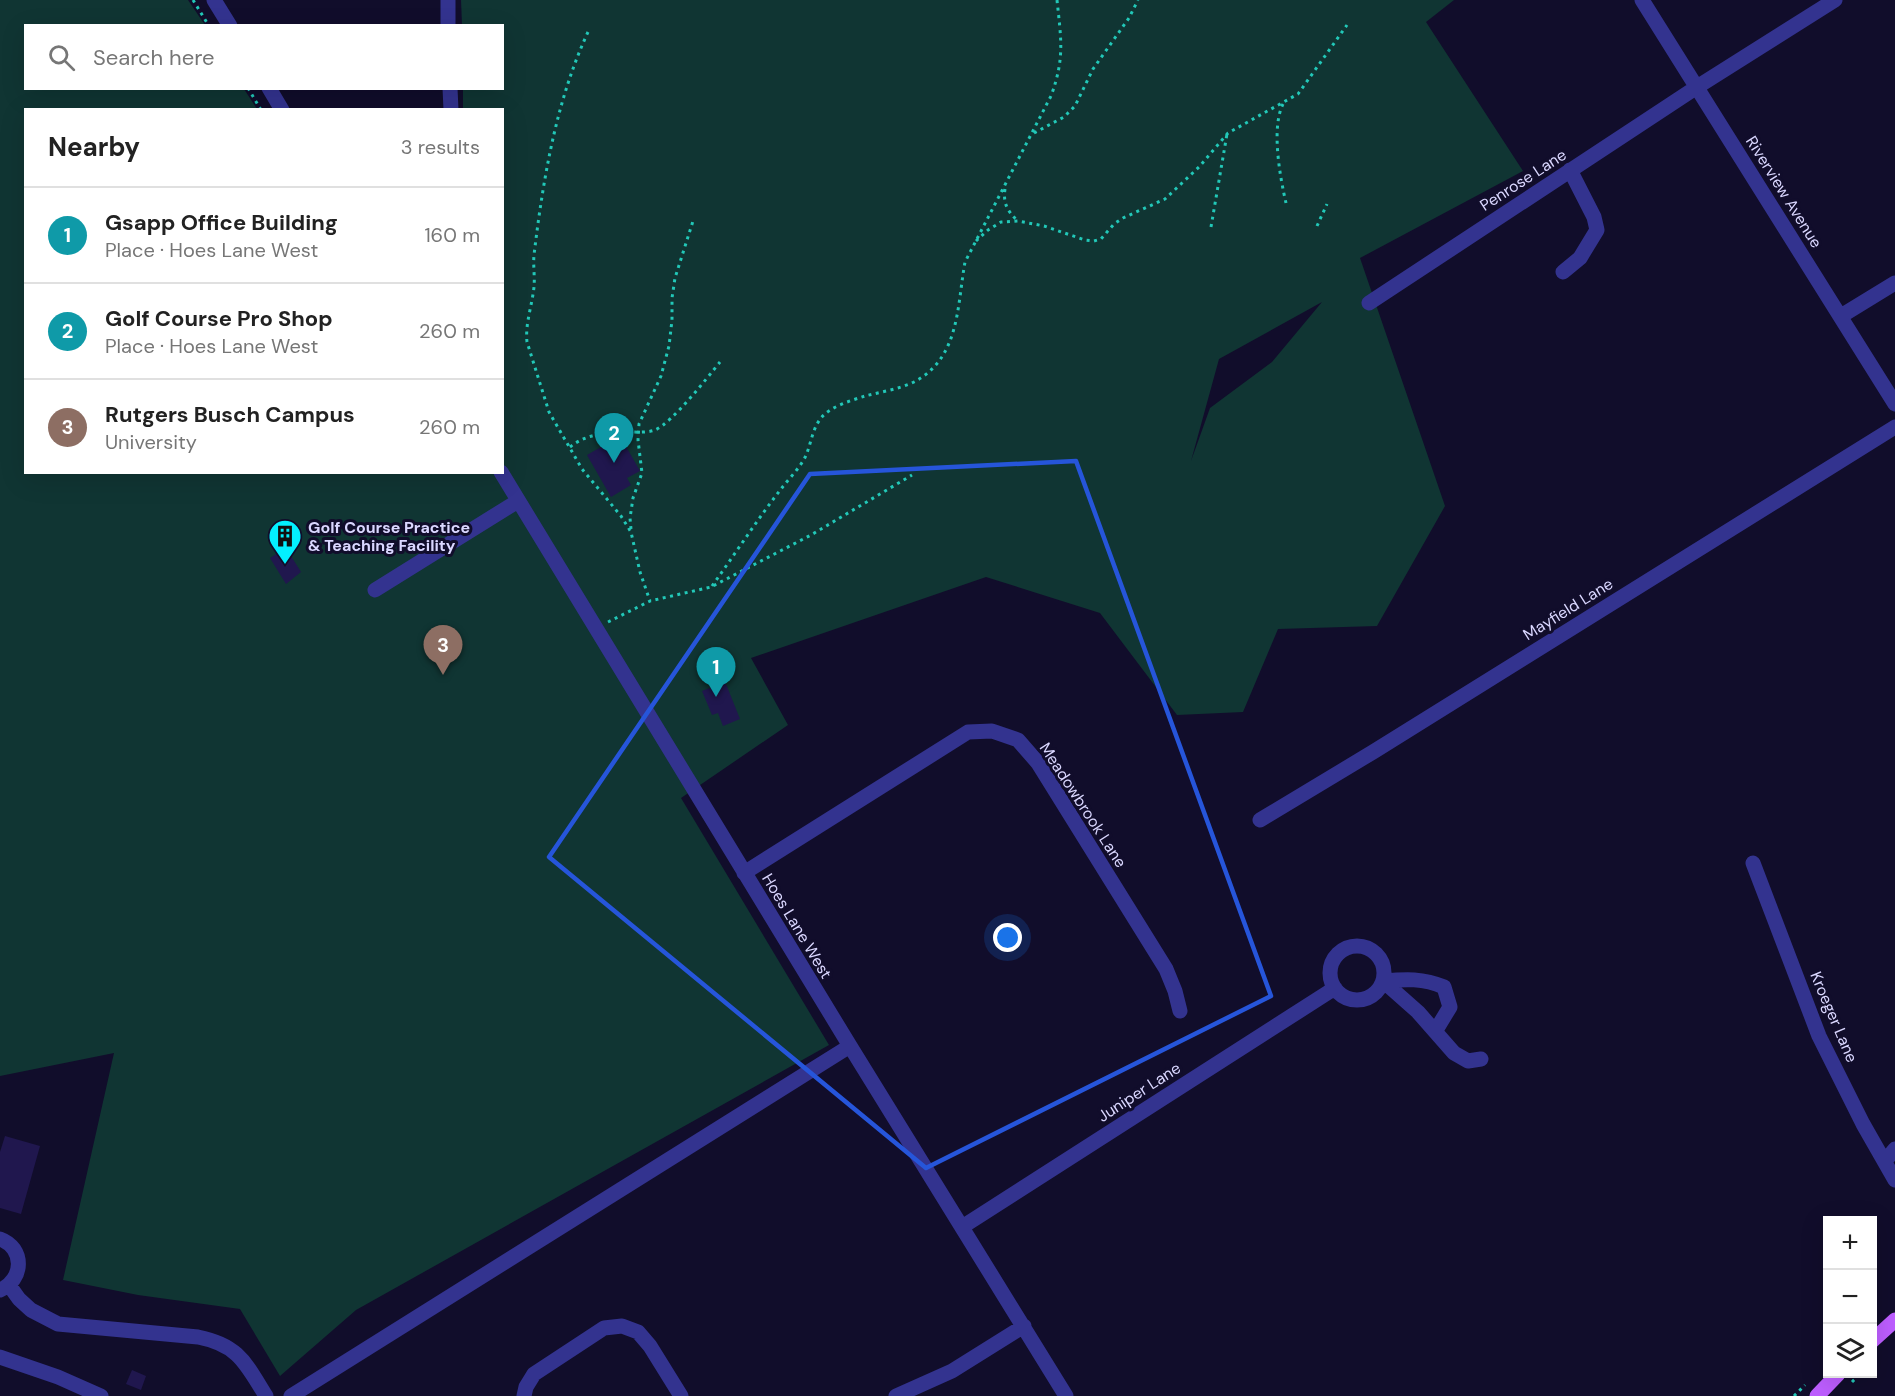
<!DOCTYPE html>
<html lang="en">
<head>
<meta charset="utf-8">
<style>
	:root { --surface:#fff; --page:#f2f2f2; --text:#222; --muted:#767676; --line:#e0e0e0; --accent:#ea580c }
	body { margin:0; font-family:"DM Sans",sans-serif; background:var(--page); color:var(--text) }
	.controls { position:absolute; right:18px; bottom:18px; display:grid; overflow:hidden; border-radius:0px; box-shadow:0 6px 24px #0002 }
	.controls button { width:54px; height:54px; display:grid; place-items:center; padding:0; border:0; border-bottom:2px solid var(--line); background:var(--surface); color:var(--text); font:30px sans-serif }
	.you { position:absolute; left:1008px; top:938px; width:21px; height:21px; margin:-15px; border:4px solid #fff; border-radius:50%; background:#1a73e8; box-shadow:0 0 0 9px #1a73e833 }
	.badge { display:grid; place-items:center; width:39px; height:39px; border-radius:50%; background:var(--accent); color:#fff; font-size:20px; font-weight:700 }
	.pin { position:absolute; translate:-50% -50px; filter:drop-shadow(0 2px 3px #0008) }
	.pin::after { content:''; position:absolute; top:32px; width:21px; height:18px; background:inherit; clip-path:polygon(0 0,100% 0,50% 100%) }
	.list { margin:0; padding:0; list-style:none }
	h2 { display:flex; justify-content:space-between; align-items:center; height:78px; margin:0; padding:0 24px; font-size:26px }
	h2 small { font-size:20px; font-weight:400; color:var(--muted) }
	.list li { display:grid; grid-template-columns:39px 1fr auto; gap:18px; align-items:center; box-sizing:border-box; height:96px; padding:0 24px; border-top:2px solid var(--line) }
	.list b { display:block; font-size:22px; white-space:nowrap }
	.list p { margin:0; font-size:20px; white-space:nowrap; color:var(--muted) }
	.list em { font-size:20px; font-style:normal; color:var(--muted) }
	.icon { flex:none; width:33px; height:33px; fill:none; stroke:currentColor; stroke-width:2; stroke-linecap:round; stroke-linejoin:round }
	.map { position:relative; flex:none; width:1895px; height:1396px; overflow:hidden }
	.search { position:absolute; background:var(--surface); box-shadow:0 6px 24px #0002; left:24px; top:24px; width:480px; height:66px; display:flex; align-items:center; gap:15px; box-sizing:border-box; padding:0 21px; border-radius:0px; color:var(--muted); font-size:22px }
	.panel { position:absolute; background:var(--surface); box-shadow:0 6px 24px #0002; left:24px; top:108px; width:480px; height:366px; border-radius:0px }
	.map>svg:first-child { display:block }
	.green { fill:#103533; fill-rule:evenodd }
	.building { fill:#20174e }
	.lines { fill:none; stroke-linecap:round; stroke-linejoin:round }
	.path { stroke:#22c8b8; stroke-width:3; stroke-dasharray:3 4.5; stroke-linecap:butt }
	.minor { stroke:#33338f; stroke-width:15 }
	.major { stroke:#bd5eff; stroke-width:15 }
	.marked { fill:none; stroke:#2655da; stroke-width:4.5; stroke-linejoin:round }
	.labels { text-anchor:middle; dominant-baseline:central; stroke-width:6; stroke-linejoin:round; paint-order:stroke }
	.street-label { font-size:16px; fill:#dad7ff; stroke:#110d2b }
	.poi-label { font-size:16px; font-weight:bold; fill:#dad7ff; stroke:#110d2b; text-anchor:start }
</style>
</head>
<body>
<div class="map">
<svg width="1895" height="1396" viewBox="0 0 1895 1396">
	<rect width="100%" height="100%" fill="#110d2b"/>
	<!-- green -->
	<path class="green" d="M 0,0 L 188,0 L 205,25 L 26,26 L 26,88 L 244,89 L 257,109 L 26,110 L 26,472 L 502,472 L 502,110 L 463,109 L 463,89 L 502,88 L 502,26 L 462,25 L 461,0 L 1454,0 L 1426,22 L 1523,171 L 1360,258 L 1445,506 L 1377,626 L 1278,629 L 1243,712 L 1177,715 L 1100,613 L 986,577 L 751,658 L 788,725 L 681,798 L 829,1045 L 356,1310 L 280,1376 L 240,1309 L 138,1295 L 63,1280 L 114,1053 L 0,1076 ZM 1322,302 L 1272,362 L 1210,408 L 1191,461 L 1219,359 Z"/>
	<!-- building -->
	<path class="building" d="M 620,436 L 640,471 L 627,478 L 631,485 L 611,497 L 587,455 Z
		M 286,548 L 301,572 L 286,584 L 270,558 Z
		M 722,674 L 740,719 L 723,726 L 718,713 L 712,715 L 702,691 L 712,687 L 709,679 Z
		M 5,1136 L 40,1146 L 21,1214 L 0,1208 L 0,1152 Z
		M 132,1370 L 146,1376 L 141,1390 L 126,1384 Z"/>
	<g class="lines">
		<!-- path -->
		<path class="path" d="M 193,0 L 209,26
			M 588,32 C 556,101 543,180 534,255 C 533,266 535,277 534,287 C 532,306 525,324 527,342 L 549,412 L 582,469 L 621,516 L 631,532 L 640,572 L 650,601
			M 248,88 L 261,110
			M 1283,104 C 1271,128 1280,177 1286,203
			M 1034,133 L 1064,117 L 1075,106 L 1093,69 L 1129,18 L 1138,0
			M 1005,189 C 1003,203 1007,211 1018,221
			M 1317,226 L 1327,204
			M 1211,227 L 1227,134
			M 976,241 L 988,230 L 1001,222 L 1018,221 L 1044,226 L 1085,240 L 1094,241 L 1101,239 L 1114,224 L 1123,218 L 1165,199 L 1199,167 L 1228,133 L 1298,94 L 1347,25
			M 570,447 C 586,434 607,432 627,432 C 636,432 647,433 655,430 C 672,423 707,378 720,362
			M 631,529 L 630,518 L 633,498 L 642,473 L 638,440 L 639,424 L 661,376 L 669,346 L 672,320 L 672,298 L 675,278 L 693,221
			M 712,586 C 735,554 757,520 781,489 C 787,481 795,473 801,464 C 811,451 810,432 821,418 C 831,406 850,401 865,396 C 881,392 899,389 914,382 C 960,358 957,306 965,262 L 1051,96 C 1065,58 1061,39 1057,0
			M 608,622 L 650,601 L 711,587 L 811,535 L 912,475
			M 1852,1382 L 1860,1374
			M 1794,1396 L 1805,1385"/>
		<!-- minor -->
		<path class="minor" d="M 214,0 L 230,26
			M 448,0 L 448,26
			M 1642,0 L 1895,404
			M 269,88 L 282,110
			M 450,88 L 451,110
			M 1563,272 L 1580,258 L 1597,230 L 1594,217 L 1570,170
			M 1369,303 L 1697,87 L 1835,0
			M 1841,316 L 1895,283
			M 501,472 L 850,1046 L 1066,1396
			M 375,590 L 518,501
			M 1260,820 L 1373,752 L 1895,427
			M 1753,863 L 1819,1036 L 1863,1124 L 1895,1180
			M 744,873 L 968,732 L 992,731 L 1018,740 L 1038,763 L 1166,969 L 1175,991 L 1180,1011
			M1330 973a27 27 0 1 1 54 0a27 27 0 1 1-54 0Z
			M 1383,981 L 1418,1012 L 1454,1053 L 1468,1061 L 1481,1059
			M 1383,981 C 1406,979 1423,978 1444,987 L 1450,1007 L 1436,1030
			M 1885,1161 L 1895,1149
			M 962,1227 L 1335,988
			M 0,1239 C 25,1248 24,1280 0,1290
			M 9,1285 L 19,1299 L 31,1310 L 58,1324 L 198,1337 C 239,1345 246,1364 266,1396
			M 0,1357 L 58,1377 L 101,1396
			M 291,1396 L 850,1046
			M 524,1396 L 526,1387 L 534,1374 L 604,1328 L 622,1326 L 638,1332 L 650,1346 L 681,1396
			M 896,1396 L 952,1371 L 1024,1326"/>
		<!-- major -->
		<path class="major" d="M 1872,1341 L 1895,1320
			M 1817,1396 L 1838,1374"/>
	</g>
	<!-- marked area -->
	<path class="marked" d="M 1076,461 L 1271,996 L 926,1168 L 549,857 L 810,474 Z"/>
	<!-- icons -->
	<defs>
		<symbol id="building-pin" viewBox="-11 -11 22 30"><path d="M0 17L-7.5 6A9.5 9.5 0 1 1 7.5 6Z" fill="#03f0ff" stroke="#110d2b"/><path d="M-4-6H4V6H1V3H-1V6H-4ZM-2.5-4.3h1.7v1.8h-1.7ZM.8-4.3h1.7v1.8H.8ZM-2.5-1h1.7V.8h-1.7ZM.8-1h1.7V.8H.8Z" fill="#111"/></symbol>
	</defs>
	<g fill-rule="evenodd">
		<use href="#building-pin" x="266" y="517" width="38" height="52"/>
	</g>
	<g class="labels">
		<!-- street labels -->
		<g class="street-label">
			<text transform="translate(1523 180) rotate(-33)">Penrose Lane</text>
			<text transform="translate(1784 192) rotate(58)">Riverview Avenue</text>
			<text transform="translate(1568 609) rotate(-32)">Mayfield Lane</text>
			<text transform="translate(1083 805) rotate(57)">Meadowbrook Lane</text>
			<text transform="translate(797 926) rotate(59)">Hoes Lane West</text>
			<text transform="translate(1834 1017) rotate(67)">Kroeger Lane</text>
			<text transform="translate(1139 1092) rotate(-33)">Juniper Lane</text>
		</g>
		<!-- poi labels -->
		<g class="poi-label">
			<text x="308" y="527">Golf Course Practice<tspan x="308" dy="18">&amp; Teaching Facility</tspan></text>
		</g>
	</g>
</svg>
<div class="controls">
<button>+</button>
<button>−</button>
<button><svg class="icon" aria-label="layers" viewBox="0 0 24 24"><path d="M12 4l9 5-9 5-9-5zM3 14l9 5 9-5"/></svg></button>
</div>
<div class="you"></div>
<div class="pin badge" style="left:716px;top:697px;background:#0f9aa8">1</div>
<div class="pin badge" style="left:614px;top:463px;background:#0f9aa8">2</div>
<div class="pin badge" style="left:443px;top:675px;background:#8d6e63">3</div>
<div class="search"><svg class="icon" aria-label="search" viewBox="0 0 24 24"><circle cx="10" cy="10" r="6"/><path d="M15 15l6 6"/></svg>Search here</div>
<section class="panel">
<h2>Nearby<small>3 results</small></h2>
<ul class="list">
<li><span class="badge" style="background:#0f9aa8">1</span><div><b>Gsapp Office Building</b><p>Place · Hoes Lane West</p></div><em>160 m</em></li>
<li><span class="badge" style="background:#0f9aa8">2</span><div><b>Golf Course Pro Shop</b><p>Place · Hoes Lane West</p></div><em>260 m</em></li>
<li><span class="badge" style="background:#8d6e63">3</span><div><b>Rutgers Busch Campus</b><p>University</p></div><em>260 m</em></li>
</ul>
</section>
</div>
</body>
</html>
